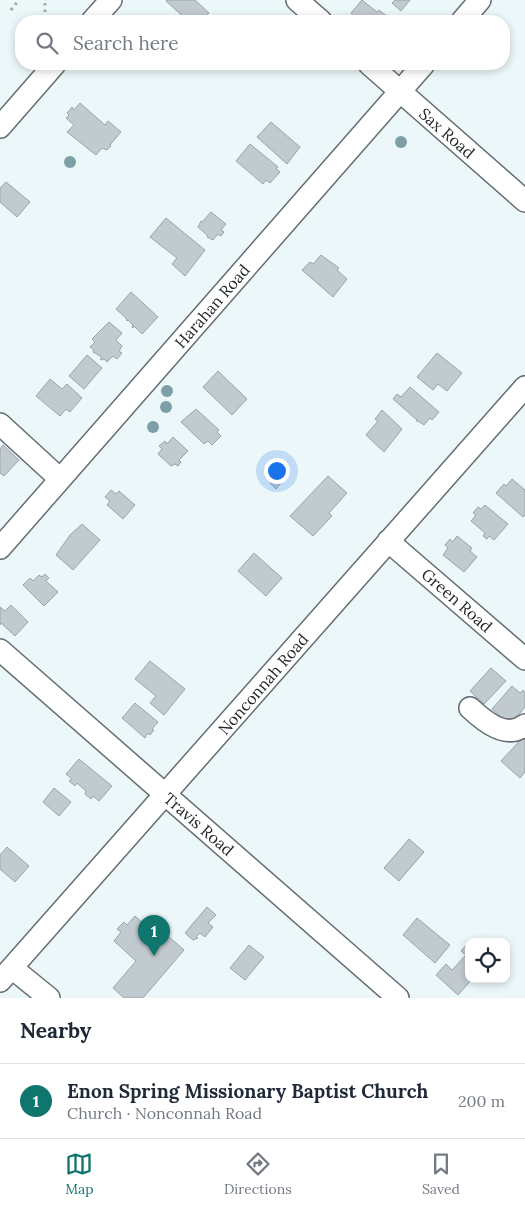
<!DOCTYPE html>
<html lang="en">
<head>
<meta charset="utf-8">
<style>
	:root { --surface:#fff; --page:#f6f6f7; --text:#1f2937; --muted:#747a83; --line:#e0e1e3; --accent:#0f766e }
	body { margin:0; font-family:Lora,serif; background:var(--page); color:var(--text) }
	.controls { position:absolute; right:15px; bottom:15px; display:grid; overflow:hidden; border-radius:10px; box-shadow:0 2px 8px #0003 }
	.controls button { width:45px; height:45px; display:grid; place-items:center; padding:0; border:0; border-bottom:1px solid var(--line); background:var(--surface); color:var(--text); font:25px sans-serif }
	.you { position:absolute; left:276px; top:470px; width:18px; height:18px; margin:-12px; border:4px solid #fff; border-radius:50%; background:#1a73e8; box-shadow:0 0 0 8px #1a73e833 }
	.badge { display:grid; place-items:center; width:32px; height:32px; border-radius:50%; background:var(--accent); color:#fff; font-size:16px; font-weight:700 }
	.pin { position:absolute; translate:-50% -41px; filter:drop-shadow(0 1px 2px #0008) }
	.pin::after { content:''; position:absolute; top:26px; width:18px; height:15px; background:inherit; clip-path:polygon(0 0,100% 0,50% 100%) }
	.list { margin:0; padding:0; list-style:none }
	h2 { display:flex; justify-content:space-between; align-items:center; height:65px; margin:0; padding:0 20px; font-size:21px }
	h2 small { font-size:16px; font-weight:400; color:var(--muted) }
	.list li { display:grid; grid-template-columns:32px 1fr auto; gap:15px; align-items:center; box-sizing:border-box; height:75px; padding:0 20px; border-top:1px solid var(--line) }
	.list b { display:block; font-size:19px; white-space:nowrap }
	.list p { margin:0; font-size:16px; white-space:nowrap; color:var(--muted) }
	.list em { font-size:16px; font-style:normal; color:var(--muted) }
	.icon { flex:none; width:28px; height:28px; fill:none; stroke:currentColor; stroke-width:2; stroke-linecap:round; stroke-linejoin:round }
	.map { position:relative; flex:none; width:525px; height:998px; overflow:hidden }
	.search { position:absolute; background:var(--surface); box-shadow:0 2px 8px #0003; left:15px; right:15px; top:15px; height:55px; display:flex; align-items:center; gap:12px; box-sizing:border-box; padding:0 18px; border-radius:20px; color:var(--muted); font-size:19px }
	.sheet { height:140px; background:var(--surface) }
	nav { display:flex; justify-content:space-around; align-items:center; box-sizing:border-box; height:70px; border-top:1px solid var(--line); background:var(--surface); font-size:14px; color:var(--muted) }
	nav a { display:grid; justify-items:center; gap:2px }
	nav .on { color:var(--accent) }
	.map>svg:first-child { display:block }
	.building { fill:#c1cacf; stroke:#9ba4a9 }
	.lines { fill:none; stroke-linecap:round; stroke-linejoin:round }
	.minor-casing { stroke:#646d70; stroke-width:24 }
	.path { stroke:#a1aaab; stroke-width:3; stroke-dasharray:2.5 4; stroke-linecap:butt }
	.minor { stroke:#fff; stroke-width:21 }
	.tree { fill:#7da0a7 }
	.labels { text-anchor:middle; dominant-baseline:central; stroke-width:4.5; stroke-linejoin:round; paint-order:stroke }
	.street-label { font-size:16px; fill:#25292a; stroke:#fff }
</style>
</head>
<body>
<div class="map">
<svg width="525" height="998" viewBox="0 0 525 998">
	<rect width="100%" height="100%" fill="#ecf7f9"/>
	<!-- building -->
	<path class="building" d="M 167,0 L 195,0 L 209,13 L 201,21 L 188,21 L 166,1 Z
		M 362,0 L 377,12 L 379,10 L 393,21 L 358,21 L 351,13 Z
		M 395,0 L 410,0 L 401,11 L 392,3 Z
		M 80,103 L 105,125 L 108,121 L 121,132 L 110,145 L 111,146 L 107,150 L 102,148 L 96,155 L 67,132 L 74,125 L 66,118 L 69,115 L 67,113 L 72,107 L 74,110 Z
		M 271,122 L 300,147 L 287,164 L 257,137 Z
		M 250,144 L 278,167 L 276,169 L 280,172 L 270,183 L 266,180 L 263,184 L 236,161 Z
		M 6,182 L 30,202 L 17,217 L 0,202 L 0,188 Z
		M 211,212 L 226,224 L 221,230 L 224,232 L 221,236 L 218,234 L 213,240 L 207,237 L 208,236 L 198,227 L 201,221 L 202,222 Z
		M 166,218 L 205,250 L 185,276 L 172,264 L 177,258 L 150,237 Z
		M 321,255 L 339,268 L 337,270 L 347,279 L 333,297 L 302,270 L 310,262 L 313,264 Z
		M 131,292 L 158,317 L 142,334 L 134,326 L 133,328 L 132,326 L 133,325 L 128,320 L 127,321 L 126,318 L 116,309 Z
		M 109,322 L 122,333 L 116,340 L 122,346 L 119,351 L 122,353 L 117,359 L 113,356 L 107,362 L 104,359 L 102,360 L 100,359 L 102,357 L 93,352 L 94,350 L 90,347 L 95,342 L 92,339 Z
		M 437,353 L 462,373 L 447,391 L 438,384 L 433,390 L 417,377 Z
		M 87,355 L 102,368 L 84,389 L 69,376 Z
		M 218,371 L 247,399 L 232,415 L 203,387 Z
		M 50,379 L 62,389 L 67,384 L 82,398 L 70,412 L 66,409 L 60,416 L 36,396 Z
		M 410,387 L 439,412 L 432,420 L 430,418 L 424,425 L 418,421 L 416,421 L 417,420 L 393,399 L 397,394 L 401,397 Z
		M 196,409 L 219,430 L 217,432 L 221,436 L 212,445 L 208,441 L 204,444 L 181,422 Z
		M 382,410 L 402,429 L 384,452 L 366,435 L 378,421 L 375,419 Z
		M 173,437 L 188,451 L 179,460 L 181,462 L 178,466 L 175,464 L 171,466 L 158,454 L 162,449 L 159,446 L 165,441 L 167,444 Z
		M 3,445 L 19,460 L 4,476 L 0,473 L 0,449 Z
		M 328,476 L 347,493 L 329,513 L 332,516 L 313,536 L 290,516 Z
		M 276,477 L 282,482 L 276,489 L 270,483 Z
		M 512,479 L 525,490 L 525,515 L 523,517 L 496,493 L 504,484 L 506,486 Z
		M 111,490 L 116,494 L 119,491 L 135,505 L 123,519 L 107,505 L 110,501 L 105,497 Z
		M 485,505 L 508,524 L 494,540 L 489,536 L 487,539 L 483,536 L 485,533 L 471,521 L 476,515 L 473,513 L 478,507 L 481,509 Z
		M 82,524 L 100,540 L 73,570 L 56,555 L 70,535 Z
		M 457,536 L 472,548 L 470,551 L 477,557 L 464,572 L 443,555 L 448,548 L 445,545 L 450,539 L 453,542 Z
		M 254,553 L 282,578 L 266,596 L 238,571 Z
		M 45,574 L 49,578 L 46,581 L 58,592 L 44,606 L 23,585 L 30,578 L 33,581 L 39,575 L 42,577 Z
		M 11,605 L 28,622 L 15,636 L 1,623 L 0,625 L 0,607 L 5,611 Z
		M 150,661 L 185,689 L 164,715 L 150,703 L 156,696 L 135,679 Z
		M 491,668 L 506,681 L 484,704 L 470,691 Z
		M 512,686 L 520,693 L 523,690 L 525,693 L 525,707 L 510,725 L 492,709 Z
		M 135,703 L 158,722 L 152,729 L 154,730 L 150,735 L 148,733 L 145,738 L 122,718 Z
		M 525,735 L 525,772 L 520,778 L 501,761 Z
		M 79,759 L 112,786 L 99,801 L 93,796 L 91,799 L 85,794 L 86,791 L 77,783 L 75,786 L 69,781 L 72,779 L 66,774 Z
		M 54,788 L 71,802 L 59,816 L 43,802 Z
		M 409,839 L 424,852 L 399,881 L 384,868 Z
		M 7,847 L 29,866 L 15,882 L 0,869 L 0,855 Z
		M 207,907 L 216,915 L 208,923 L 213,927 L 205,937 L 200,933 L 196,937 L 198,938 L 193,940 L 185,933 Z
		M 135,916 L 162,940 L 167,935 L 184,950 L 143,998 L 124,998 L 113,988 L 136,961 L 114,941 L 121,932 L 117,929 L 124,922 L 127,925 Z
		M 417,918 L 450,945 L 435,963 L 403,935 Z
		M 469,942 L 469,979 L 472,979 L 458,995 L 436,975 L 446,964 L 452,970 L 466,955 L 461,951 Z
		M 249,945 L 264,957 L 245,980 L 230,968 Z"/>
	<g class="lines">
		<defs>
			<path id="minor" d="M 297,0 L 321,21
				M 92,21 L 111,0
				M 462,21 L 480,0
				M 369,64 L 525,201
				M 0,127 L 55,64
				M 0,424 L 60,479
				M 388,541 L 525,659
				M 0,548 L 424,64
				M 0,650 L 398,998
				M 470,708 C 484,721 506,740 525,725
				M 12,968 L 49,998
				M 0,981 L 525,387"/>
		</defs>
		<!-- minor casing -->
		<use href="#minor" class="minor-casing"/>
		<!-- path -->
		<path class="path" d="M 45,3 L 45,21
			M 11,10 L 19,0"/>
		<!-- minor -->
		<use href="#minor" class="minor"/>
	</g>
	<!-- trees -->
	<g class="tree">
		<circle cx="401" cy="142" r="6"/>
		<circle cx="70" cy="162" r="6"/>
		<circle cx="167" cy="391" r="6"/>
		<circle cx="166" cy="407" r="6"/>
		<circle cx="153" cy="427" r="6"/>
	</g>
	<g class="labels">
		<!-- street labels -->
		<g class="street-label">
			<text transform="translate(447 133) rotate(41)">Sax Road</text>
			<text transform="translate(212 306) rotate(-49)">Harahan Road</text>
			<text transform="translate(457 600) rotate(41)">Green Road</text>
			<text transform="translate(263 684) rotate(-49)">Nonconnah Road</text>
			<text transform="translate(199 824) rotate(41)">Travis Road</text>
		</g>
	</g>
</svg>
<div class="controls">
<button><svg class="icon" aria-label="locate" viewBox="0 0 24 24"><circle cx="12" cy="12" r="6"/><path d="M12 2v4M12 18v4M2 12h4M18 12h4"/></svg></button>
</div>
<div class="you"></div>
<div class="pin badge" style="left:154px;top:956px">1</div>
<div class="search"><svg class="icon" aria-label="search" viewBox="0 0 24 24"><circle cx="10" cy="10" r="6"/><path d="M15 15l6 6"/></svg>Search here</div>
</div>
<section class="sheet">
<h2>Nearby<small></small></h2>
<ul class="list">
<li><span class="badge">1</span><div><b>Enon Spring Missionary Baptist Church</b><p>Church · Nonconnah Road</p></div><em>200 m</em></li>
</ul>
</section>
<nav>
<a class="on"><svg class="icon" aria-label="map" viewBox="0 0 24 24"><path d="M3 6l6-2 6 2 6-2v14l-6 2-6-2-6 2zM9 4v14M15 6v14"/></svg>Map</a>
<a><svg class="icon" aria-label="directions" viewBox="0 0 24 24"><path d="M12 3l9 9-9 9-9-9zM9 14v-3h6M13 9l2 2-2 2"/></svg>Directions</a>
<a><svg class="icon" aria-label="saved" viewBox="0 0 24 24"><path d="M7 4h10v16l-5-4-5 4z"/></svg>Saved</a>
</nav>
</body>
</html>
